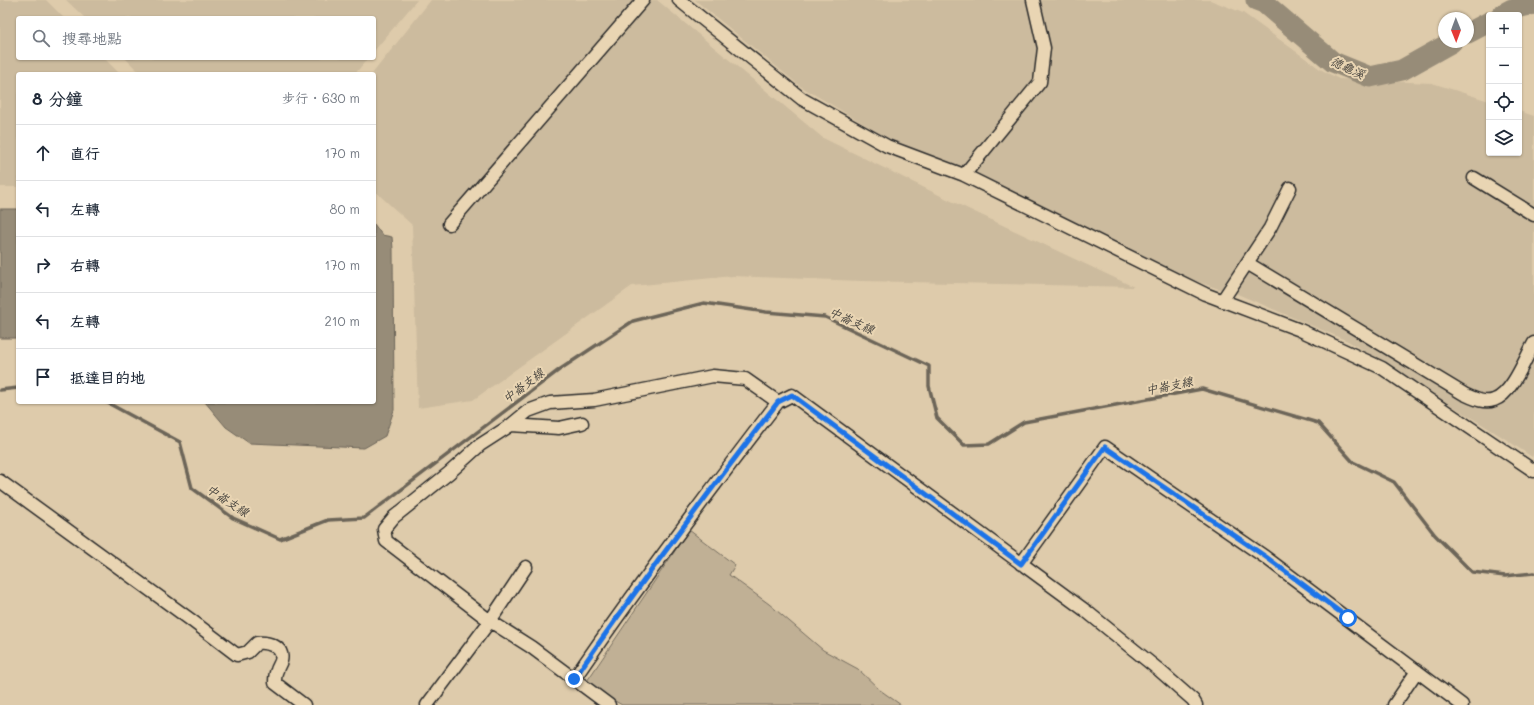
<!DOCTYPE html>
<html lang="zh-TW">
<head>
<meta charset="utf-8">
<style>
	:root { --surface:#fff; --page:#f2f2f3; --text:#1f2937; --muted:#747a83; --line:#e0e1e3 }
	body { margin:0; font-family:Mali,"LXGW WenKai TC",sans-serif; background:var(--page); color:var(--text) }
	.controls { position:absolute; right:12px; top:12px; display:grid; overflow:hidden; border-radius:4px; box-shadow:0 1px 3px #0004 }
	.controls button { width:36px; height:36px; display:grid; place-items:center; padding:0; border:0; border-bottom:1px solid var(--line); background:var(--surface); color:var(--text); font:20px sans-serif }
	.compass { position:absolute; left:1438px; top:12px; width:36px; height:36px; border-radius:50%; background:var(--surface); box-shadow:0 1px 3px #0004; rotate:179deg }
	.stop { position:absolute; width:12px; height:12px; margin:-9px; border:3px solid #1a73e8; border-radius:50%; background:#fff }
	.stop.end { background:#1a73e8; border-color:#fff; box-shadow:0 1px 4px #0008 }
	.list { margin:0; padding:0; list-style:none }
	h2 { display:flex; justify-content:space-between; align-items:center; height:52px; margin:0; padding:0 16px; font-size:17px }
	h2 small { font-size:13px; font-weight:400; color:var(--muted) }
	.list li { display:grid; grid-template-columns:26px 1fr auto; gap:12px; align-items:center; box-sizing:border-box; height:56px; padding:0 16px; border-top:1px solid var(--line) }
	.list b { display:block; font-size:15px; white-space:nowrap }
	.list em { font-size:13px; font-style:normal; color:var(--muted) }
	.icon { flex:none; width:22px; height:22px; fill:none; stroke:currentColor; stroke-width:2; stroke-linecap:round; stroke-linejoin:round }
	.map { position:relative; flex:none; width:1534px; height:705px; overflow:hidden }
	.search { position:absolute; background:var(--surface); box-shadow:0 1px 3px #0004; left:16px; top:16px; width:360px; height:44px; display:flex; align-items:center; gap:10px; box-sizing:border-box; padding:0 14px; border-radius:4px; color:var(--muted); font-size:15px }
	.panel { position:absolute; background:var(--surface); box-shadow:0 1px 3px #0004; left:16px; top:72px; width:360px; height:332px; border-radius:4px }
	.map>svg:first-child { display:block }
	.built { fill:#ccbb9e }
	.green { fill:#c0b095; stroke:#766e60 }
	.water { fill:#978c78; stroke:#6c6559 }
	.lines { fill:none; stroke-linecap:round; stroke-linejoin:round }
	.stream { stroke:#6c6559; stroke-width:3.5 }
	.river { stroke:#978c78; stroke-width:21 }
	.minor-casing { stroke:#2b2b2b; stroke-width:15 }
	.minor { stroke:#e9d5b3; stroke-width:12 }
	.route { stroke:#1a73e8; stroke-width:5 }
	.labels { text-anchor:middle; dominant-baseline:central; stroke-width:4; stroke-linejoin:round; paint-order:stroke }
	.water-label { font-size:12px; font-style:italic; fill:#46433e; stroke:#e9d5b3 }
</style>
</head>
<body>
<div class="map">
<svg width="1534" height="705" viewBox="0 0 1534 705">
	<rect width="100%" height="100%" fill="#decbab"/>
	<filter id="ink" filterUnits="userSpaceOnUse"><feTurbulence type="fractalNoise" baseFrequency=".025" numOctaves="2"/><feDisplacementMap in="SourceGraphic" scale="8" xChannelSelector="R" yChannelSelector="G"/><feConvolveMatrix kernelMatrix="1 2 1 2 8 2 1 2 1" color-interpolation-filters="sRGB"/></filter>
	<g filter="url(#ink)">
		<!-- built -->
		<path class="built" d="M 0,0 L 46,0 L 64,18 L 18,18 L 18,58 L 104,58 L 120,74 L 18,74 L 18,187 L 0,187 Z
			M 66,0 L 417,0 L 374,51 L 374,18 L 85,18 Z
			M 431,0 L 657,0 L 823,138 L 945,198 L 1134,287 L 862,281 L 733,276 L 632,286 L 473,400 L 418,408 L 412,225 L 377,193 L 374,193 L 374,74 L 372,74 Z
			M 695,0 L 1210,0 L 1243,13 L 1320,69 L 1339,79 L 1432,83 L 1489,101 L 1489,153 L 1519,153 L 1519,111 L 1534,116 L 1534,453 L 1532,457 L 1504,438 L 1348,341 L 1235,293 L 1268,231 L 1222,290 L 1190,279 L 995,183 L 891,140 L 800,86 Z
			M 125,58 L 368,58 L 355,74 L 141,74 Z"/>
		<!-- green -->
		<path class="green" d="M 689,530 L 735,565 L 729,575 L 769,604 L 823,650 L 858,669 L 880,690 L 901,705 L 622,705 L 585,684 Z"/>
		<!-- water -->
		<path class="water" d="M 0,209 L 18,209 L 18,338 L 0,338 Z
			M 374,224 L 382,235 L 392,237 L 393,249 L 394,410 L 385,436 L 364,448 L 249,443 L 226,427 L 205,402 L 374,402 Z"/>
		<g class="lines">
			<!-- stream -->
			<path class="stream" d="M 0,390 L 18,388
				M 106,402 L 180,442 L 192,488 L 233,518 L 280,539 L 328,520 L 364,518 L 559,370 L 633,321 L 704,303 L 766,312 L 825,317 L 929,366 L 929,386 L 937,418 L 964,445 L 989,444 L 1024,422 L 1202,389 L 1318,423 L 1353,462 L 1394,482 L 1435,535 L 1472,572 L 1505,576 L 1534,573"/>
			<!-- river -->
			<path class="river" d="M 1256,0 L 1264,3 L 1333,62 L 1370,77 L 1402,70 L 1452,42
				M 1501,15 L 1512,9 L 1534,4
				M 1468,33 L 1489,22"/>
			<defs>
				<path id="minor" d="M 679,0 L 802,99 L 887,146 L 964,175 L 1205,294 L 1300,330 L 1382,368 L 1534,471
					M 964,175 L 1040,82 L 1044,48 L 1033,0
					M 1474,178 L 1534,215
					M 449,224 L 643,0
					M 1247,263 L 1464,394 C 1473,398 1484,404 1494,400 C 1512,394 1525,359 1534,343
					M 1222,301 L 1270,228 L 1290,188
					M 582,423 L 559,428 L 511,425 L 480,445 L 449,473 L 394,517 L 384,529 L 386,541 L 490,621 L 531,647 L 609,705
					M 511,425 L 528,411 L 550,403 L 594,400 L 713,376 L 745,379 L 778,402
					M 0,481 L 191,620 L 237,655 L 248,652 L 257,643 C 267,642 285,646 281,661 C 280,664 278,667 277,670 C 275,674 275,679 275,683 L 304,705
					M 1021,564 L 1105,447 L 1265,557 L 1462,705
					M 574,679 C 639,584 708,493 778,402 L 792,395 L 1086,611 L 1159,670 L 1193,700 L 1196,705
					M 427,705 L 490,621 L 526,567
					M 1394,705 L 1417,671"/>
			</defs>
			<!-- minor casing -->
			<use href="#minor" class="minor-casing"/>
			<!-- minor -->
			<use href="#minor" class="minor"/>
		</g>
	</g>
	<g class="lines" filter="url(#ink)">
		<!-- route -->
		<path class="route" d="M 574,679 C 639,584 708,493 778,402 L 792,395 L 1021,564 L 1105,447 L 1266,557 L 1348,618"/>
	</g>
	<g class="labels">
		<!-- water labels -->
		<g class="water-label">
			<text transform="translate(1348 67) rotate(25)">德龜溪</text>
			<text transform="translate(852 320) rotate(24)">中崙支線</text>
			<text transform="translate(523 385) rotate(-37)">中崙支線</text>
			<text transform="translate(1169 385) rotate(-11)">中崙支線</text>
			<text transform="translate(228 500) rotate(33)">中崙支線</text>
		</g>
	</g>
</svg>
<div class="controls">
<button>+</button>
<button>−</button>
<button><svg class="icon" aria-label="locate" viewBox="0 0 24 24"><circle cx="12" cy="12" r="6"/><path d="M12 2v4M12 18v4M2 12h4M18 12h4"/></svg></button>
<button><svg class="icon" aria-label="layers" viewBox="0 0 24 24"><path d="M12 4l9 5-9 5-9-5zM3 14l9 5 9-5"/></svg></button>
</div>
<svg class="compass" viewBox="-18 -18 36 36"><path d="M0-13l5 13h-10z" fill="#e53935"/><path d="M0 13l5-13h-10z" fill="#747a83"/></svg>
<div class="stop" style="left:1348px;top:618px"></div>
<div class="stop end" style="left:574px;top:679px"></div>
<div class="search"><svg class="icon" aria-label="search" viewBox="0 0 24 24"><circle cx="10" cy="10" r="6"/><path d="M15 15l6 6"/></svg>搜尋地點</div>
<section class="panel">
<h2>8 分鐘<small>步行 · 630 m</small></h2>
<ul class="list">
<li><svg class="icon" aria-label="ahead" viewBox="0 0 24 24"><path d="M12 20V5M6 11l6-6 6 6"/></svg><div><b>直行</b></div><em>170 m</em></li>
<li><svg class="icon" aria-label="left" viewBox="0 0 24 24"><path d="M17 20v-9H6M10 6l-5 5 5 5"/></svg><div><b>左轉</b></div><em>80 m</em></li>
<li><svg class="icon" aria-label="right" viewBox="0 0 24 24"><path d="M7 20v-9h11M14 6l5 5-5 5"/></svg><div><b>右轉</b></div><em>170 m</em></li>
<li><svg class="icon" aria-label="left" viewBox="0 0 24 24"><path d="M17 20v-9H6M10 6l-5 5 5 5"/></svg><div><b>左轉</b></div><em>210 m</em></li>
<li><svg class="icon" aria-label="arrive" viewBox="0 0 24 24"><path d="M6 21V4h12l-3 4 3 4H6"/></svg><div><b>抵達目的地</b></div></li>
</ul>
</section>
</div>
</body>
</html>
